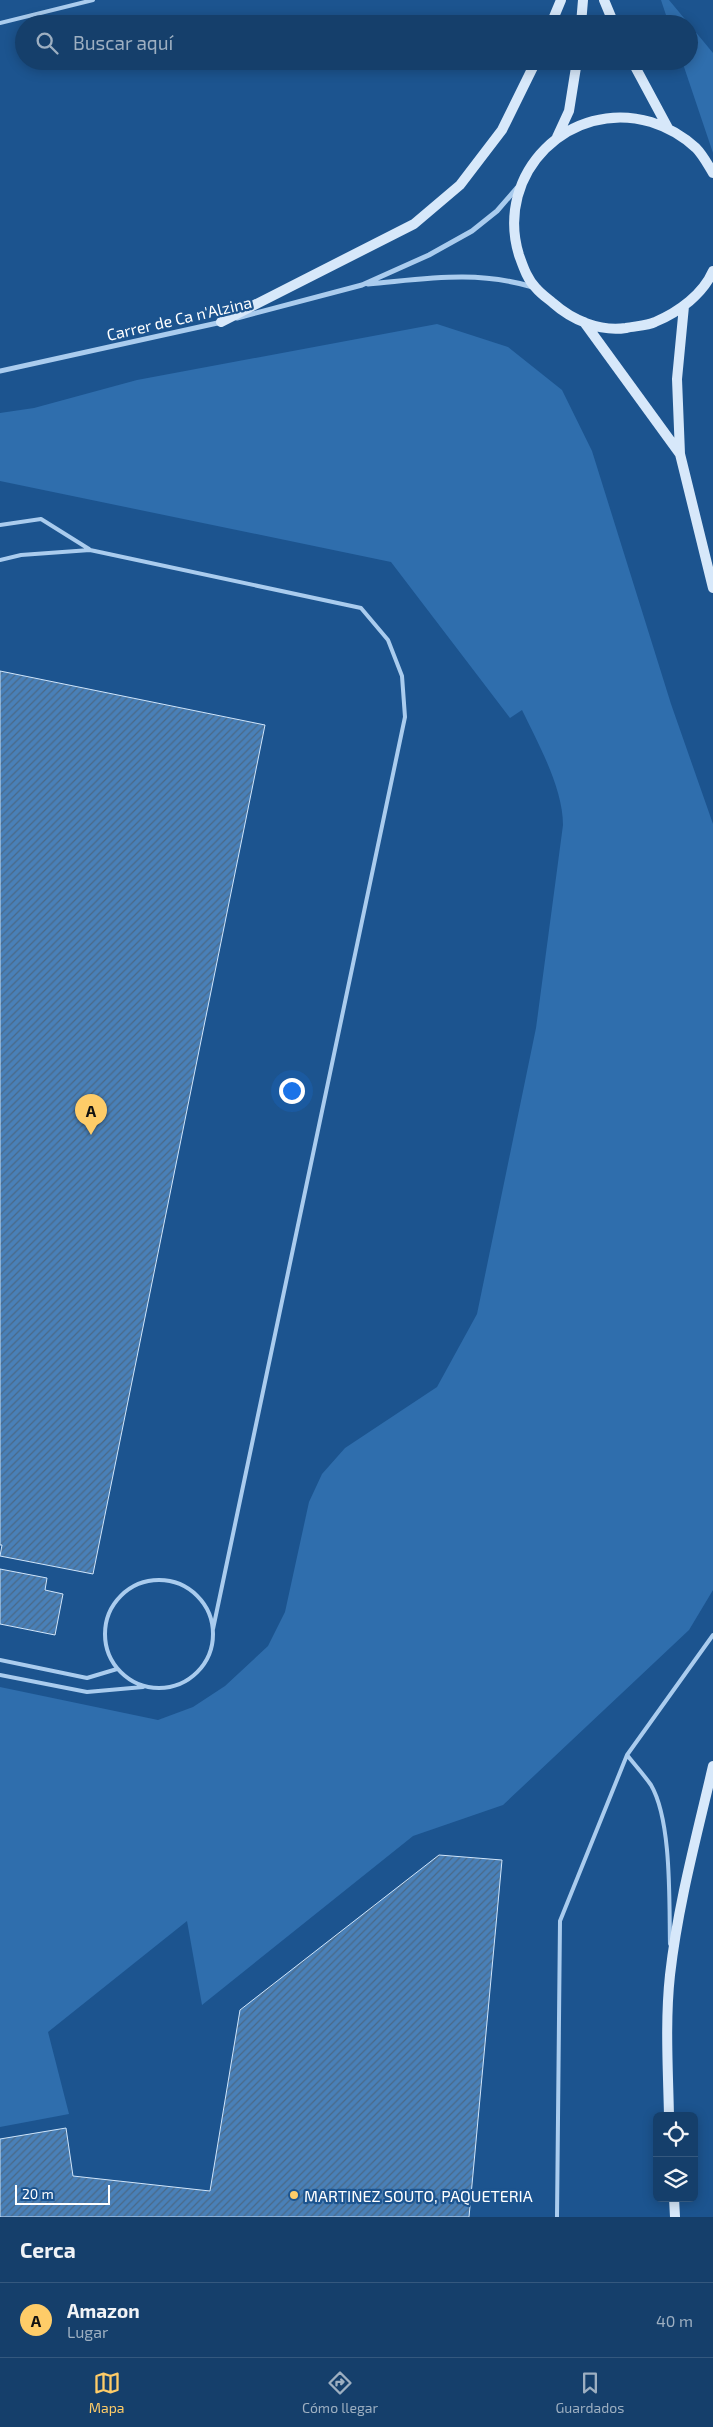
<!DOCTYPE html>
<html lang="es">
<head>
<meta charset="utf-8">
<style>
	:root { --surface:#153f6b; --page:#1e4671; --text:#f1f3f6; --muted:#9dafc1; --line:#34587e; --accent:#fecc68 }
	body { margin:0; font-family:"Exo 2",sans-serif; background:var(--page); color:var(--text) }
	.controls { position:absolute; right:15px; bottom:15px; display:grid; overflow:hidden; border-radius:8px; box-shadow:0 2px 12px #0003 }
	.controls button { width:45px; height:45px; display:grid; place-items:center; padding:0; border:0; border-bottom:1px solid var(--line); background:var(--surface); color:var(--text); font:25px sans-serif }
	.scale { position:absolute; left:15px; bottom:12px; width:95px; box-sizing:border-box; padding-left:5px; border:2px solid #fff; border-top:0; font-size:14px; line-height:18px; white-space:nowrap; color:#fff; -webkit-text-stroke:4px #1c548f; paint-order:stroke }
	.you { position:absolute; left:291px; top:1090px; width:18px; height:18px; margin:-12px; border:4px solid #fff; border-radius:50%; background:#1a73e8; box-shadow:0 0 0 8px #1a73e833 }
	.badge { display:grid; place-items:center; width:32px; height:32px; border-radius:50%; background:var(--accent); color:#111; font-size:16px; font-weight:700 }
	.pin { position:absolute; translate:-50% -41px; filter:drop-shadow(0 1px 2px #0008) }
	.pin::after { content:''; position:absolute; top:26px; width:18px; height:15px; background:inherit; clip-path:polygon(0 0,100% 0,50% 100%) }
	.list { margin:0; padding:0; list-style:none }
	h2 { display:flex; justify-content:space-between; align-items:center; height:65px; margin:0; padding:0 20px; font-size:21px }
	h2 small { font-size:16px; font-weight:400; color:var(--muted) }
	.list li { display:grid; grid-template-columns:32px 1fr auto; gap:15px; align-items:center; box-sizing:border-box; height:75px; padding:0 20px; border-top:1px solid var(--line) }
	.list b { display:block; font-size:19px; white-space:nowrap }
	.list p { margin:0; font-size:16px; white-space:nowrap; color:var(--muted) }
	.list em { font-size:16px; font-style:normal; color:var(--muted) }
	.icon { flex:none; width:28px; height:28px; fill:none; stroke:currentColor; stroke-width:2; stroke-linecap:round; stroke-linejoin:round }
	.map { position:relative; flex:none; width:713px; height:2217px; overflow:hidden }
	.search { position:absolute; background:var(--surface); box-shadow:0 2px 12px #0003; left:15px; right:15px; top:15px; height:55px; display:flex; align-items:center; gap:12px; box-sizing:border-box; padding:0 18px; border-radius:28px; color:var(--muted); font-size:19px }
	.sheet { height:140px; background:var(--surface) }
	nav { display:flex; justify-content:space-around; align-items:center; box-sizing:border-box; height:70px; border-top:1px solid var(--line); background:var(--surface); font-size:14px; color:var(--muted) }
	nav a { display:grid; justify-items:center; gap:2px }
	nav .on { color:var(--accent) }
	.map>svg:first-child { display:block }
	.grass { fill:#2f6ead }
	.building { fill:url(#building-hatch); stroke:#d0e5fa }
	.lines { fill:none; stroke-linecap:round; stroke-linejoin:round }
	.lane { stroke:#ace; stroke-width:4 }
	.street { stroke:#ace; stroke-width:5 }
	.secondary { stroke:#d7e8fa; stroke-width:10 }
	.poi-dot { fill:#fecc68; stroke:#1c548f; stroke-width:2 }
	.labels { text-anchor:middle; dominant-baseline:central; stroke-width:4.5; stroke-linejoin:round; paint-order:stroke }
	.street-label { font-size:16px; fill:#fff; stroke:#1c548f }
	.poi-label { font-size:16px; fill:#fff; stroke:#1c548f; text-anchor:start }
</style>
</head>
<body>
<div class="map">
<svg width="713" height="2217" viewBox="0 0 713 2217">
	<defs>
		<pattern id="building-hatch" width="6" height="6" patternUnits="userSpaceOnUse" patternTransform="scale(1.25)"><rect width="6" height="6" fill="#4980b8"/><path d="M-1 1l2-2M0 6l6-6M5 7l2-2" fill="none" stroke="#4a6987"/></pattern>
	</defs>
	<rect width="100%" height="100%" fill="#1c548f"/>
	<!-- grass -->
	<path class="grass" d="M 661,0 L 669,0 L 689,24 L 669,24 Z
		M 689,24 L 713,53 L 713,153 L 682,61 L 689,61 Z
		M 437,324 L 508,347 L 562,390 L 592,451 L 671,704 L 713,824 L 713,1590 L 689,1630 L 503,1805 L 413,1836 L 202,2005 L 187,1921 L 48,2032 L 69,2114 L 0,2127 L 0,1687 L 158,1720 L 193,1707 L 225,1686 L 268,1646 L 285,1612 L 309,1502 L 322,1474 L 345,1448 L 437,1387 L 477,1314 L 536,1028 L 563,825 C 563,788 538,743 522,710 L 510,718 L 391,562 L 0,481 L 0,413 L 34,408 L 137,380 Z"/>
	<!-- building -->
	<path class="building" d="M 0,671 L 265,725 L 93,1574 L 0,1556 L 2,1545 L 0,1545 Z
		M 0,1569 L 47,1578 L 45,1590 L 63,1594 L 55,1635 L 0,1624 Z
		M 439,1855 L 502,1860 L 469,2217 L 0,2217 L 0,2139 L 66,2128 L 73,2176 L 210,2191 L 240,2010 Z"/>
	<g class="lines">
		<!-- lane -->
		<path class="lane" d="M 0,23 L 93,0
			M 0,525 L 41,519 L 89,549
			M 0,560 L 21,555 L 90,550 L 361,608 L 388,640 L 402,676 L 405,717 L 213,1629
			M105 1634a54 54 0 1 1 108 0a54 54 0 1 1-108 0Z
			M 0,1660 L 87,1678 L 117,1669
			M 0,1675 L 87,1692 L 143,1687
			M 627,1755 C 635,1765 644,1775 651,1785 C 672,1821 669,1903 670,1944
			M 557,2217 L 560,1921 L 627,1755 L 713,1635"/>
		<!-- street -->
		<path class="street" d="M 368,284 C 426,279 475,270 533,287
			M 237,318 L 362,285 L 429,255 L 472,231 L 497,211 L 517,188
			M 0,371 L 222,322"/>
		<!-- secondary -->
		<path class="secondary" d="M 604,0 L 614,24
			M 551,24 L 561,0
			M 581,24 L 583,0
			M 632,61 L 668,128
			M 557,137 L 569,111 L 577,61
			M 713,173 C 708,165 703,155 696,148 C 683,136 667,127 651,122 C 570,98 494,173 519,255 C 523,266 527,279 536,288 C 541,294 547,298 553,303 C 572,320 600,332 626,328 C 635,326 647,326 655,322 C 679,312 703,294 713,271
			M 684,306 L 677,379 L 680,454 L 713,588
			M 221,322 L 414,224 L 460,185 L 502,130 L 536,61
			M 584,322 L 680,454
			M 669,2116 C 668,2069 665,2021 670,1975 C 678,1904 697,1835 713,1766
			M 674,2198 L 675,2217"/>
	</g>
	<!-- markers -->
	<circle class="poi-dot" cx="294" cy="2195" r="5"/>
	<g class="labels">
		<!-- street labels -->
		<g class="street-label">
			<text transform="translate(179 318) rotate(-13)">Carrer de Ca n'Alzina</text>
		</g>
		<!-- poi labels -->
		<g class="poi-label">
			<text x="304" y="2195">MARTINEZ SOUTO, PAQUETERIA</text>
		</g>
	</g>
</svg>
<div class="controls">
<button><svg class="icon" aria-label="locate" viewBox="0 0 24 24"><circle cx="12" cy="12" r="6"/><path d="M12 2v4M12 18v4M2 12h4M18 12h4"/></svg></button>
<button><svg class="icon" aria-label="layers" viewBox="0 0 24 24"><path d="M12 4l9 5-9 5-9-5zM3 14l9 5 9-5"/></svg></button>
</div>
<div class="scale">20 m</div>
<div class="you"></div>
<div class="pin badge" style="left:91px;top:1135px">A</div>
<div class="search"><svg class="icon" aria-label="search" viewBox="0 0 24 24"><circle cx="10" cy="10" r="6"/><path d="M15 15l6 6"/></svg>Buscar aquí</div>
</div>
<section class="sheet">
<h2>Cerca<small></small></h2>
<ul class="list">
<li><span class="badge">A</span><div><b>Amazon</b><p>Lugar</p></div><em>40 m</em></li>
</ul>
</section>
<nav>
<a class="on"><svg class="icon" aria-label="map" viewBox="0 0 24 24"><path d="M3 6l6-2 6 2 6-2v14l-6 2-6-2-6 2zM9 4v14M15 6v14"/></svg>Mapa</a>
<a><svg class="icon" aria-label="directions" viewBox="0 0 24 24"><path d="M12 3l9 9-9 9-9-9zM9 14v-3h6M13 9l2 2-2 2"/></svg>Cómo llegar</a>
<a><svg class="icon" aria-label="saved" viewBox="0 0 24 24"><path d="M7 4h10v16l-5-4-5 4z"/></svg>Guardados</a>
</nav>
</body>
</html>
